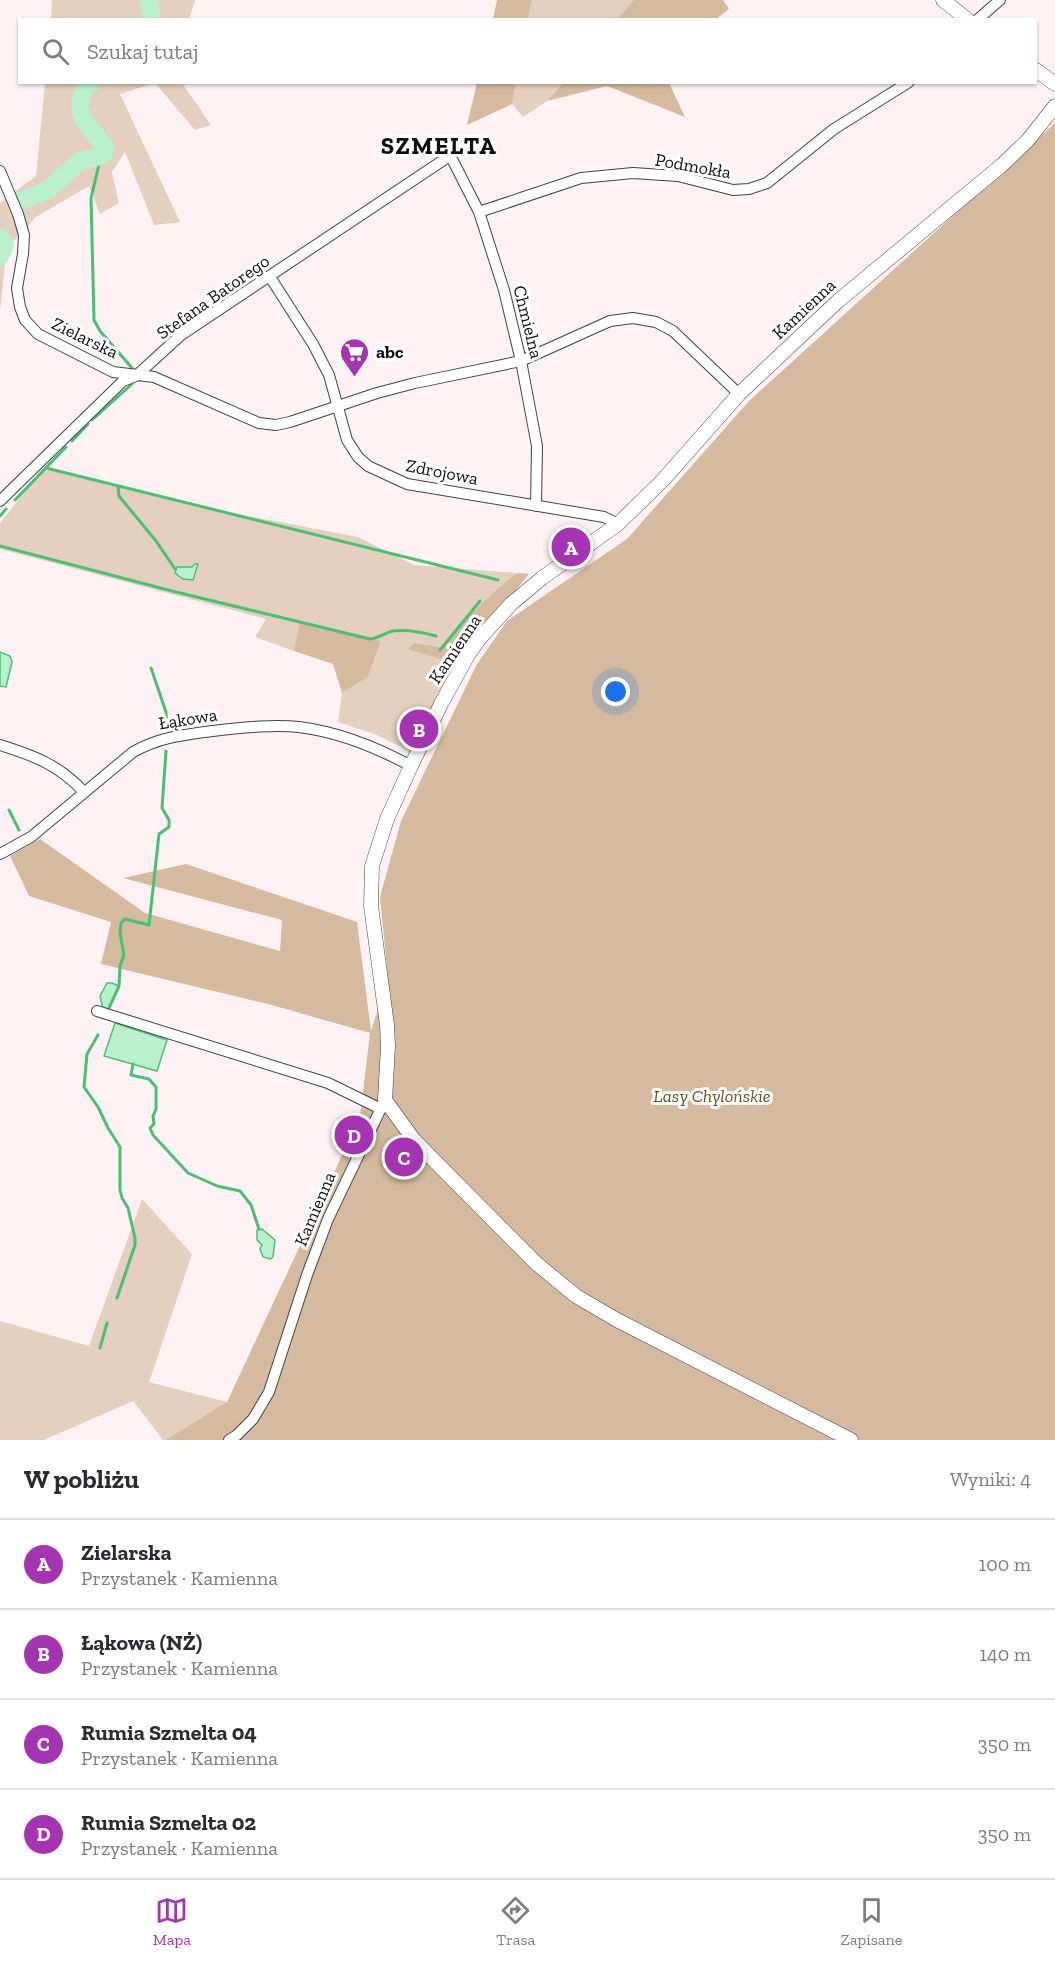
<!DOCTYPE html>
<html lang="pl">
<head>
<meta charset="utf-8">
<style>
	:root { --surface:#fff; --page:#f2f2f3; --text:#2b2b33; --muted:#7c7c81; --line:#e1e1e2; --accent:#a534b2 }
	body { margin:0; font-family:"Zilla Slab",serif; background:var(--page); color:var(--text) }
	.you { position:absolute; left:616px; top:692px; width:21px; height:21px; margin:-15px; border:4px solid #fff; border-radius:50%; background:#1a73e8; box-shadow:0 0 0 9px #1a73e833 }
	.badge { display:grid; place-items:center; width:39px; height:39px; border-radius:50%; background:var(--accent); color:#fff; font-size:20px; font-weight:700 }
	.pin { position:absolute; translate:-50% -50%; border:3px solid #fff; box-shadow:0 2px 6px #0006 }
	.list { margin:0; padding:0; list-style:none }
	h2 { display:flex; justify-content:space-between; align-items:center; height:78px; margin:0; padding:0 24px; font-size:26px }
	h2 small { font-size:20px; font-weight:400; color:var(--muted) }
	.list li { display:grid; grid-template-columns:39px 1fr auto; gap:18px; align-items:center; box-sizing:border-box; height:90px; padding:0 24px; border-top:2px solid var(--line) }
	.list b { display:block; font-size:22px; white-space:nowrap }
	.list p { margin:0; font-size:20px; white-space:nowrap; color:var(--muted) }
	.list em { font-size:20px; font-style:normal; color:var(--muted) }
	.icon { flex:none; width:33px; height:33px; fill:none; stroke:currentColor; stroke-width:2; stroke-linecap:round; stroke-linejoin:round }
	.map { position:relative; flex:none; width:1055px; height:1440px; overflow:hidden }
	.search { position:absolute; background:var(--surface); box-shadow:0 2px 4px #0004; left:18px; right:18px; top:18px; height:66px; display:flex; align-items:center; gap:15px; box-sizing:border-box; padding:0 21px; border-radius:0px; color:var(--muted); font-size:22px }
	.sheet { height:438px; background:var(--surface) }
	nav { display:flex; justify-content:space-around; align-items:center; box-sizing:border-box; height:84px; border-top:2px solid var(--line); background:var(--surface); font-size:16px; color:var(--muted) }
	nav a { display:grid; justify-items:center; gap:3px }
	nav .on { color:var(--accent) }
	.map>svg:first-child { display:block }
	.green { fill:#e5cfbe }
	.forest { fill:#d5ba9f }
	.water { fill:#bbf0cc; stroke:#49c072; stroke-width:1.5 }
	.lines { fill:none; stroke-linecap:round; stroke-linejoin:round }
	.stream { stroke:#49c072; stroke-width:3 }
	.river { stroke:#bbf0cc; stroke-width:18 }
	.minor-casing { stroke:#424242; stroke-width:12 }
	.tertiary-casing { stroke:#424242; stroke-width:15 }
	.minor { stroke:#fff; stroke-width:10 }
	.tertiary { stroke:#fff; stroke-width:14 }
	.labels { text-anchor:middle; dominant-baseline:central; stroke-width:6; stroke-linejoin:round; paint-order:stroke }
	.street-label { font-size:18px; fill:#0f0f0f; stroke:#fff }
	.poi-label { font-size:18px; font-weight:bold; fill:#0f0f0f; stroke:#fff; text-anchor:start }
	.park-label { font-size:18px; font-style:italic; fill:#615125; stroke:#fff }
	.district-label { font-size:24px; font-weight:bold; letter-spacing:1.5px; fill:#0f0f0f; stroke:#fff }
</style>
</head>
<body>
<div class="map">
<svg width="1055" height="1440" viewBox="0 0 1055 1440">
	<rect width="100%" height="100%" fill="#fef2f5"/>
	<!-- green -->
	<path class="green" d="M 52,0 L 195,0 L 189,19 L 51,19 Z
		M 532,0 L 634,0 L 617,19 L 528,20 Z
		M 45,83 L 182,83 L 211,125 L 195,130 L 155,83 L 120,94 L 180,222 L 154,225 L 125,152 L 112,172 L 119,203 L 100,214 L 89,186 L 36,217 L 7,248 L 0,310 L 0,203 L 36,176 Z
		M 516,83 L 563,83 L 547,101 L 523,117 L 512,104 Z
		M 43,469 L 118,486 L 191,505 L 358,537 L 414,565 L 517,573 C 488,595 464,620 441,647 L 416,643 L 409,649 L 456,664 L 410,752 L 377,735 L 338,722 L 342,693 L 368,677 L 381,641 L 301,622 L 294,651 L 255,637 L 266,619 L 0,549 L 0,523 Z
		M 142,1199 L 192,1254 L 149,1382 L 227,1402 L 172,1440 L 163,1440 L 133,1401 L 44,1440 L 0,1440 L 0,1321 L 89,1346 Z"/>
	<!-- forest -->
	<path class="forest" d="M 497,0 L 532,0 L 528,19 L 493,19 Z
		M 634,0 L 723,0 L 729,9 L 716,19 L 617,19 Z
		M 477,83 L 516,83 L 512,104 L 467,125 Z
		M 563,83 L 669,83 L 685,117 L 607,86 L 547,101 Z
		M 1055,123 L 1055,1440 L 166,1440 L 227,1402 L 360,1117 L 370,1033 L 268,1004 L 101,964 L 111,922 L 29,896 L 10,856 L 40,839 L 145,913 L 280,951 L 282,920 L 123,878 L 186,864 L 357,922 L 371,1031 L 388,978 L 380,897 L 401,821 L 477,664 L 507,621 L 627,539 L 749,401 Z
		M 517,573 L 529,574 L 456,664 L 408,649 L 415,643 L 441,647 C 464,620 488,595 517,573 Z
		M 300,622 L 381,641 L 368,677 L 342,693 L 333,664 L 294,651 Z"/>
	<!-- water -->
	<path class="water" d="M 195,564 L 198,564 L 193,580 L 183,579 L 175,573 L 177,567 L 192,567 Z
		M 0,652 L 10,656 L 12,662 L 6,687 L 0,686 Z
		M 107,983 L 112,983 L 119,986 L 108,1010 L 103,1009 L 100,996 Z
		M 115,1023 L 167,1040 L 157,1071 L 104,1056 Z
		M 262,1229 L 275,1240 L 273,1257 L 270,1259 L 263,1257 L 260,1249 L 262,1245 L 257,1240 L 257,1230 Z"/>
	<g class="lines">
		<!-- stream -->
		<path class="stream" d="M 101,156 L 91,198 L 94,320 L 100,331 L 132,368
			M 92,420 L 132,384
			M 72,441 L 88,424
			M 46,468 L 498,580
			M 118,486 L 119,496 L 156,541 L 175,569
			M 15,500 L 66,447
			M 0,516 L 6,509
			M 0,546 L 172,591 L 370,639 C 378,638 385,633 393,631 C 407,629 422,632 436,636
			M 440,650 L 480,601
			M 151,668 L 166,712 L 167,729
			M 9,810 L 13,818
			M 14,820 L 19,830
			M 108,1010 L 119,986 L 120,966 L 124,955 L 120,933 L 121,923 L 125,919 L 149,925 L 159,834 L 169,827 L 169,820 L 162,808 L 166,751
			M 98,1035 L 87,1054 L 84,1087 L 98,1107 L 108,1128 L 120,1147 L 120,1190 L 122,1198 L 128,1208 L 135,1238 L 135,1245 L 117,1298
			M 133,1064 L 131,1075 L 149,1079 L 156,1087 L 156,1109 L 153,1116 L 154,1124 L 150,1128 L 153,1135 L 188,1173 L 217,1186 L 240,1191 L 251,1205 L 259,1229
			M 100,1348 L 107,1323"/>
		<!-- river -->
		<path class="river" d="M 148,0 L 152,20
			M 22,200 L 48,190 L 80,161 L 101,156 L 104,153 L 105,147 C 90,126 65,109 91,82
			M 0,237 L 5,245 L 0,257"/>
		<defs>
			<path id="minor" d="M 977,20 L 1000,0
				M 450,155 L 479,212 L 504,290 L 521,361 L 537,446 L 536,506
				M 0,171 L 18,214 L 24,235 L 23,254 L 17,288 L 20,307 L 25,320 L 38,334 L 113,372 L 154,377 L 259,423 L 276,425 L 290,422 L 377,393 L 415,383 L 521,361 L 610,321 L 633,318 L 656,322 L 673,331 L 739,394
				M 479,212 L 581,178 L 633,173 L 678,176 L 733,190 L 749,189 L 767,183 L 834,129 L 909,82
				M 270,277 L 313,344 L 329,375 L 347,440 L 358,457 L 368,466 L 407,484 L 604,517 L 618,524
				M 0,501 L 123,381 L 136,376 L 181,335 L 466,145
				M 0,745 C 35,756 59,765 84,792
				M 0,854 L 31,837 L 133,752 C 160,737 183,735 212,731 C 240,728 272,724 299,727 C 339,732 376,747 411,766
				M 97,1011 L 328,1083 L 381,1109
				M 229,1440 L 237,1435 L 253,1419 L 269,1392 L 307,1275 L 328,1219 L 385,1100"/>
			<path id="tertiary" d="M 943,0 L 968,20
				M 1036,70 L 1055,84
				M 851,1440 L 617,1320 L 576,1296 L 537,1264 L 499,1226 L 414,1140 L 385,1100 L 388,1046 L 387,1025 L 371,906 L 372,866 L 387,819 L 411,766 L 441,704 L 468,655 L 480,638 L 511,604 L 542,578 L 618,524 L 663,480 L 739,394 L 838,301 L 1002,165 L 1028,140 L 1055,106"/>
		</defs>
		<!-- minor casing -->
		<use href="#minor" class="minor-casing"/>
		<!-- tertiary casing -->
		<use href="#tertiary" class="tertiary-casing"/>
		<!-- minor -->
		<use href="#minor" class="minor"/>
		<!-- tertiary -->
		<use href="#tertiary" class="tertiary"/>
	</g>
	<!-- icons -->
	<defs>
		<symbol id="supermarket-pin" viewBox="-11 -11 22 30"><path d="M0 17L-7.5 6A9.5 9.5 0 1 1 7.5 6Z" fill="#a534b2" stroke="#fff"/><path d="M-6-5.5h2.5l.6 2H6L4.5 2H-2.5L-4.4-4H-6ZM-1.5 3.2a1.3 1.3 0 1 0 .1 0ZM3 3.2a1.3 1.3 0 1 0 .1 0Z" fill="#fff"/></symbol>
	</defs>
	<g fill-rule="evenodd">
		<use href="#supermarket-pin" x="338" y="336" width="33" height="45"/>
	</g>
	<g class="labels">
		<!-- street labels -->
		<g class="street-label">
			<text transform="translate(693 166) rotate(10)">Podmokła</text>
			<text transform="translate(213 297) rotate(-35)">Stefana Batorego</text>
			<text transform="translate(804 309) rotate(-43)">Kamienna</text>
			<text transform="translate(528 322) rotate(76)">Chmielna</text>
			<text transform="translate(85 338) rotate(26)">Zielarska</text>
			<text transform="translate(442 472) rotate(11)">Zdrojowa</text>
			<text transform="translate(455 649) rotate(-56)">Kamienna</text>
			<text transform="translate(188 719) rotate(-9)">Łąkowa</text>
			<text transform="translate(315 1209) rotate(-67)">Kamienna</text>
		</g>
		<!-- poi labels -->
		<g class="poi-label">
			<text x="376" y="352">abc</text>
		</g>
		<!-- park labels -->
		<g class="park-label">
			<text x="712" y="1096">Lasy Chylońskie</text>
		</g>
		<!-- district labels -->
		<g class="district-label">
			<text x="439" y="145">SZMELTA</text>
		</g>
	</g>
</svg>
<div class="you"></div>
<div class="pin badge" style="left:571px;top:547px">A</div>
<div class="pin badge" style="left:419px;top:729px">B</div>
<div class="pin badge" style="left:404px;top:1157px">C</div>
<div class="pin badge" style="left:354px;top:1135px">D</div>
<div class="search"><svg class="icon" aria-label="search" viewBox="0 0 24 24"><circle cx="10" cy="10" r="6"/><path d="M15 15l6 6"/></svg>Szukaj tutaj</div>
</div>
<section class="sheet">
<h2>W pobliżu<small>Wyniki: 4</small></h2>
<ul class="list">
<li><span class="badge">A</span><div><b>Zielarska</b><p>Przystanek · Kamienna</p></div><em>100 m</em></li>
<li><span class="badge">B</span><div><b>Łąkowa (NŻ)</b><p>Przystanek · Kamienna</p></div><em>140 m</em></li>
<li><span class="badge">C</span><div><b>Rumia Szmelta 04</b><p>Przystanek · Kamienna</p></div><em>350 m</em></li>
<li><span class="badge">D</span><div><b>Rumia Szmelta 02</b><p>Przystanek · Kamienna</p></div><em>350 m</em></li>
</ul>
</section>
<nav>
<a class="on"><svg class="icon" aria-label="map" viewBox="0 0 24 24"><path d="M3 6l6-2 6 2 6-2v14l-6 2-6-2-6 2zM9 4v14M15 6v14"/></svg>Mapa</a>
<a><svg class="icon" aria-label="directions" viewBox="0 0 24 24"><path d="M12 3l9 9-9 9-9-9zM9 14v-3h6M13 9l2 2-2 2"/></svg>Trasa</a>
<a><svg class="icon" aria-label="saved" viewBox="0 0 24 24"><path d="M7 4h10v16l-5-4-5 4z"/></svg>Zapisane</a>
</nav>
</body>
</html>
